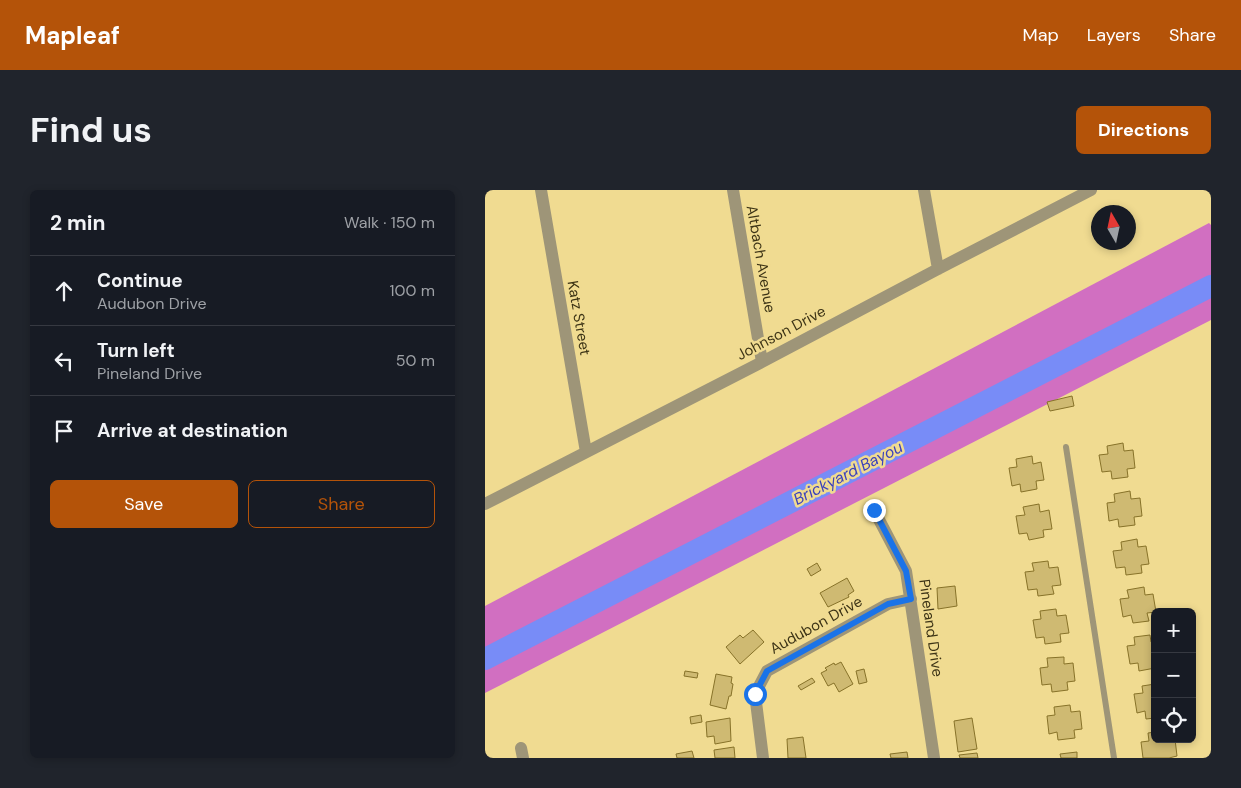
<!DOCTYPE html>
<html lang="en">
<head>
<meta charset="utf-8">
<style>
	:root { --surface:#171b24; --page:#20242c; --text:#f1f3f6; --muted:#9ea1a6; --line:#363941; --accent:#b45309 }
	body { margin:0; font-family:"DM Sans",sans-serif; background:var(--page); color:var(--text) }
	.controls { position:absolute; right:15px; bottom:15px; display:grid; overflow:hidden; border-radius:8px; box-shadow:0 2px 8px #0003 }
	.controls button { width:45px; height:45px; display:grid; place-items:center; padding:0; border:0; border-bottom:1px solid var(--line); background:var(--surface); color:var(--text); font:25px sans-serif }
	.compass { position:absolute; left:606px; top:15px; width:45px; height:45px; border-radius:50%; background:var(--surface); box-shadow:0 2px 8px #0003; rotate:351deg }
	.stop { position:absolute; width:15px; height:15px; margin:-11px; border:4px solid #1a73e8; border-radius:50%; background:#fff }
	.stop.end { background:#1a73e8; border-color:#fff; box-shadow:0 1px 5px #0008 }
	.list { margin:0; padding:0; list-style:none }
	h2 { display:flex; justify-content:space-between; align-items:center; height:65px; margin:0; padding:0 20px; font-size:21px }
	h2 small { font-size:16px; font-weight:400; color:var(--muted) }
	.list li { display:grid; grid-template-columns:32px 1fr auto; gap:15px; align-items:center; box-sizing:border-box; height:70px; padding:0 20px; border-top:1px solid var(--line) }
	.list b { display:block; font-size:19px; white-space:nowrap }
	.list p { margin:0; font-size:16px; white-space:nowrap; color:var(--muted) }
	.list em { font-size:16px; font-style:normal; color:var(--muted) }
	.actions { display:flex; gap:10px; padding:15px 20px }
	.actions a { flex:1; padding:11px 0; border:1px solid var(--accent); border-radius:8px; text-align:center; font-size:18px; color:var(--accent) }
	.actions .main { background:var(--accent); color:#fff }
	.icon { flex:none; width:28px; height:28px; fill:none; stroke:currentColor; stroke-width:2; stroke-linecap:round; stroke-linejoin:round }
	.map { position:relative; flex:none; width:726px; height:568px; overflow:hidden; border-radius:8px }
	header { display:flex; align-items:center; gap:30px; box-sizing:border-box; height:70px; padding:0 25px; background:var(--accent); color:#fff }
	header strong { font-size:24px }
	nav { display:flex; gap:28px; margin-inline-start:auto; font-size:18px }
	.intro { display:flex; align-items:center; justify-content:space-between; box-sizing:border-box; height:120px; padding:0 30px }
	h1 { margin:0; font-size:35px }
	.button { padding:12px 22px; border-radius:8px; background:var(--accent); color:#fff; font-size:18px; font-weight:700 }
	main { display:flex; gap:30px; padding:0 30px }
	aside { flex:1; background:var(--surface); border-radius:8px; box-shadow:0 2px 8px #0003 }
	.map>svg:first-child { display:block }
	.forest { fill:#d16fc1 }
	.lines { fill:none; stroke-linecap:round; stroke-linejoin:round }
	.river { stroke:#788cf7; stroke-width:22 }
	.building { fill:#cfba72; stroke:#877229 }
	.service { stroke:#9e9578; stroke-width:6 }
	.minor { stroke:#9e9578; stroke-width:12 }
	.route { stroke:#1a73e8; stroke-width:6 }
	.labels { text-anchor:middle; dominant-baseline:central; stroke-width:5; stroke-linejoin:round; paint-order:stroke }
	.street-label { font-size:15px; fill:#3d3416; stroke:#f0db91 }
	.water-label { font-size:16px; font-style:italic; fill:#3a41bc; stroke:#f0db91 }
</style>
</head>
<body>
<header>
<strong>Mapleaf</strong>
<nav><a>Map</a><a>Layers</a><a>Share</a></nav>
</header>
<div class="intro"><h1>Find us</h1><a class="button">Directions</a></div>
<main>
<aside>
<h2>2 min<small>Walk · 150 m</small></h2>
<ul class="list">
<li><svg class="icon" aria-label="ahead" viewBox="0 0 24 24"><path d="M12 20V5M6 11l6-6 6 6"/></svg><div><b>Continue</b><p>Audubon Drive</p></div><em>100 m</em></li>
<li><svg class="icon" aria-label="left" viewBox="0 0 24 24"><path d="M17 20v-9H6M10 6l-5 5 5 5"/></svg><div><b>Turn left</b><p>Pineland Drive</p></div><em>50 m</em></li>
<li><svg class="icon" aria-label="arrive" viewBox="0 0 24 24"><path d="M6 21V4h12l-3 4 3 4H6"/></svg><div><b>Arrive at destination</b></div></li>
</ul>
<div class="actions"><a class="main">Save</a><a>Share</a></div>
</aside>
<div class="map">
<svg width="726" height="568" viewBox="0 0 726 568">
	<rect width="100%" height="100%" fill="#f0db91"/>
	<!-- forest -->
	<path class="forest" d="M 724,33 L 726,35 L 726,130 L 0,503 L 0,416 Z"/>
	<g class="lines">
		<!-- river -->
		<path class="river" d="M 0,469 L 726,96"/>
	</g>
	<!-- building -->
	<path class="building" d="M 587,206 L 589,216 L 565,221 L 562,212 Z
		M 638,253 L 639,261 L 648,260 L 650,278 L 642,279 L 643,287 L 627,289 L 626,281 L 617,282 L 614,265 L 623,264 L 622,256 Z
		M 547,266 L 548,274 L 556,272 L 559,290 L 551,291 L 552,299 L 536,302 L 535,294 L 527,296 L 524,278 L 532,277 L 531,269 Z
		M 645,301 L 646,309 L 655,308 L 657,326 L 649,327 L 650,335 L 634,337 L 633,329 L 624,331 L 622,313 L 630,312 L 629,304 Z
		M 554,314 L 555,322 L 564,320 L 567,339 L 558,340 L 559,347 L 544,350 L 542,343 L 534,344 L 531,326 L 540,325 L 538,317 Z
		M 652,349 L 653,357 L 661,356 L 664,374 L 656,375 L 657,383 L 641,385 L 640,377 L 631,378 L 628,361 L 637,360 L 636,352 Z
		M 563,371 L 564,378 L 573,377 L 576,395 L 567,396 L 569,404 L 553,406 L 552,399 L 543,400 L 540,382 L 549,381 L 547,373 Z
		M 332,373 L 336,380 L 326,386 L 322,379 Z
		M 362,388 L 369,401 L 363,405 L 364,407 L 343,417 L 335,403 Z
		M 470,396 L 472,416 L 453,419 L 452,398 Z
		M 659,397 L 660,405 L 668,404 L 671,422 L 662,423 L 664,431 L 648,433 L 646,425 L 638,427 L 635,409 L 644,408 L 642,400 Z
		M 571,419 L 572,426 L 581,425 L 584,443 L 575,444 L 576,452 L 560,454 L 559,447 L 551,448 L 548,430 L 556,429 L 555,421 Z
		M 268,440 L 279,452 L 255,474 L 241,457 L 255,445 L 258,448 Z
		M 665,445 L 666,452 L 670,452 L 670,478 L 654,481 L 653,473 L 645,474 L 642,456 L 650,455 L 649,447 Z
		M 579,467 L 579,474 L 588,473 L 590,491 L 582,492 L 583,500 L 567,502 L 566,494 L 557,495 L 555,478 L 563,477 L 562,468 Z
		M 356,472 L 368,494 L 354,502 L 349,493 L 343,496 L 336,483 L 342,480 L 340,478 L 349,473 L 350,475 Z
		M 379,479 L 382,492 L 374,494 L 371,481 Z
		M 200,481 L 213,483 L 212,488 L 199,486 Z
		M 231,484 L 247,487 L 246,493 L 248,494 L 246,506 L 244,506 L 241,519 L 225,515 Z
		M 327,488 L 330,492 L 316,500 L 313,496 Z
		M 670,494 L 670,528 L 661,529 L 660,521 L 652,523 L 649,504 L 658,503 L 657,496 Z
		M 585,515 L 586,522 L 595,521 L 597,539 L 589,540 L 590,548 L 573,550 L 572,542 L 564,544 L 562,526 L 570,525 L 569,517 Z
		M 216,525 L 217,532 L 206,534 L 205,527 Z
		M 245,528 L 246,551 L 230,554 L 229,546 L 222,547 L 221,532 Z
		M 487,528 L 492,559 L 473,562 L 469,531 Z
		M 670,542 L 670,549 L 690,549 L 692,566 L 684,568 L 658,568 L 656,552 L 664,551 L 663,543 Z
		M 318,547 L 321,568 L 303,568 L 302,549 Z
		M 249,557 L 250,568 L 230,568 L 229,560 Z
		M 207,561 L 209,568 L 192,568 L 191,564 Z
		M 422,562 L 423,568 L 406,568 L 405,564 Z
		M 592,562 L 592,568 L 576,568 L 575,564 Z
		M 492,563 L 493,568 L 475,568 L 474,565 Z"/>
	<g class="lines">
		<!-- service -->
		<path class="service" d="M 581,257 L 629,568"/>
		<!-- minor -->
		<path class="minor" d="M 56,0 L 101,262
			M 248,0 L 277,172
			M 439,0 L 453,79
			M 0,314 L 277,172 L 453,79 L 606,0
			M 389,320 L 421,381 L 449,568
			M 36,558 L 38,568
			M 278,568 L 270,504 L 282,481 L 403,414 L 426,409"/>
	</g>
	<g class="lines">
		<!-- route -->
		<path class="route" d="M 270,504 L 282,481 L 403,414 L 426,409 L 421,381 L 389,320"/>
	</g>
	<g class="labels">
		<!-- street labels -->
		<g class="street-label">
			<text transform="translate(276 69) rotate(80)">Altbach Avenue</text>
			<text transform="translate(94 128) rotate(80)">Katz Street</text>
			<text transform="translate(296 143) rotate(-28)">Johnson Drive</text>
			<text transform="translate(331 435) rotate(-29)">Audubon Drive</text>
			<text transform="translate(446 438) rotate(82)">Pineland Drive</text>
		</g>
		<!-- water labels -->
		<g class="water-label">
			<text transform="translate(363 283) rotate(-27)">Brickyard Bayou</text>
		</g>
	</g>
</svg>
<div class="controls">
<button>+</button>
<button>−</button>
<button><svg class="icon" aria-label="locate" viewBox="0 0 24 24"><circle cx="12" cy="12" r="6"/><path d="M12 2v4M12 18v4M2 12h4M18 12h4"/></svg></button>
</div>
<svg class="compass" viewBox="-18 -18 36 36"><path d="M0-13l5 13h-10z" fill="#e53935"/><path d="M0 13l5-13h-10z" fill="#9ea1a6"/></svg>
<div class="stop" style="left:270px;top:504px"></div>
<div class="stop end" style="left:389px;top:320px"></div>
</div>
</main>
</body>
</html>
